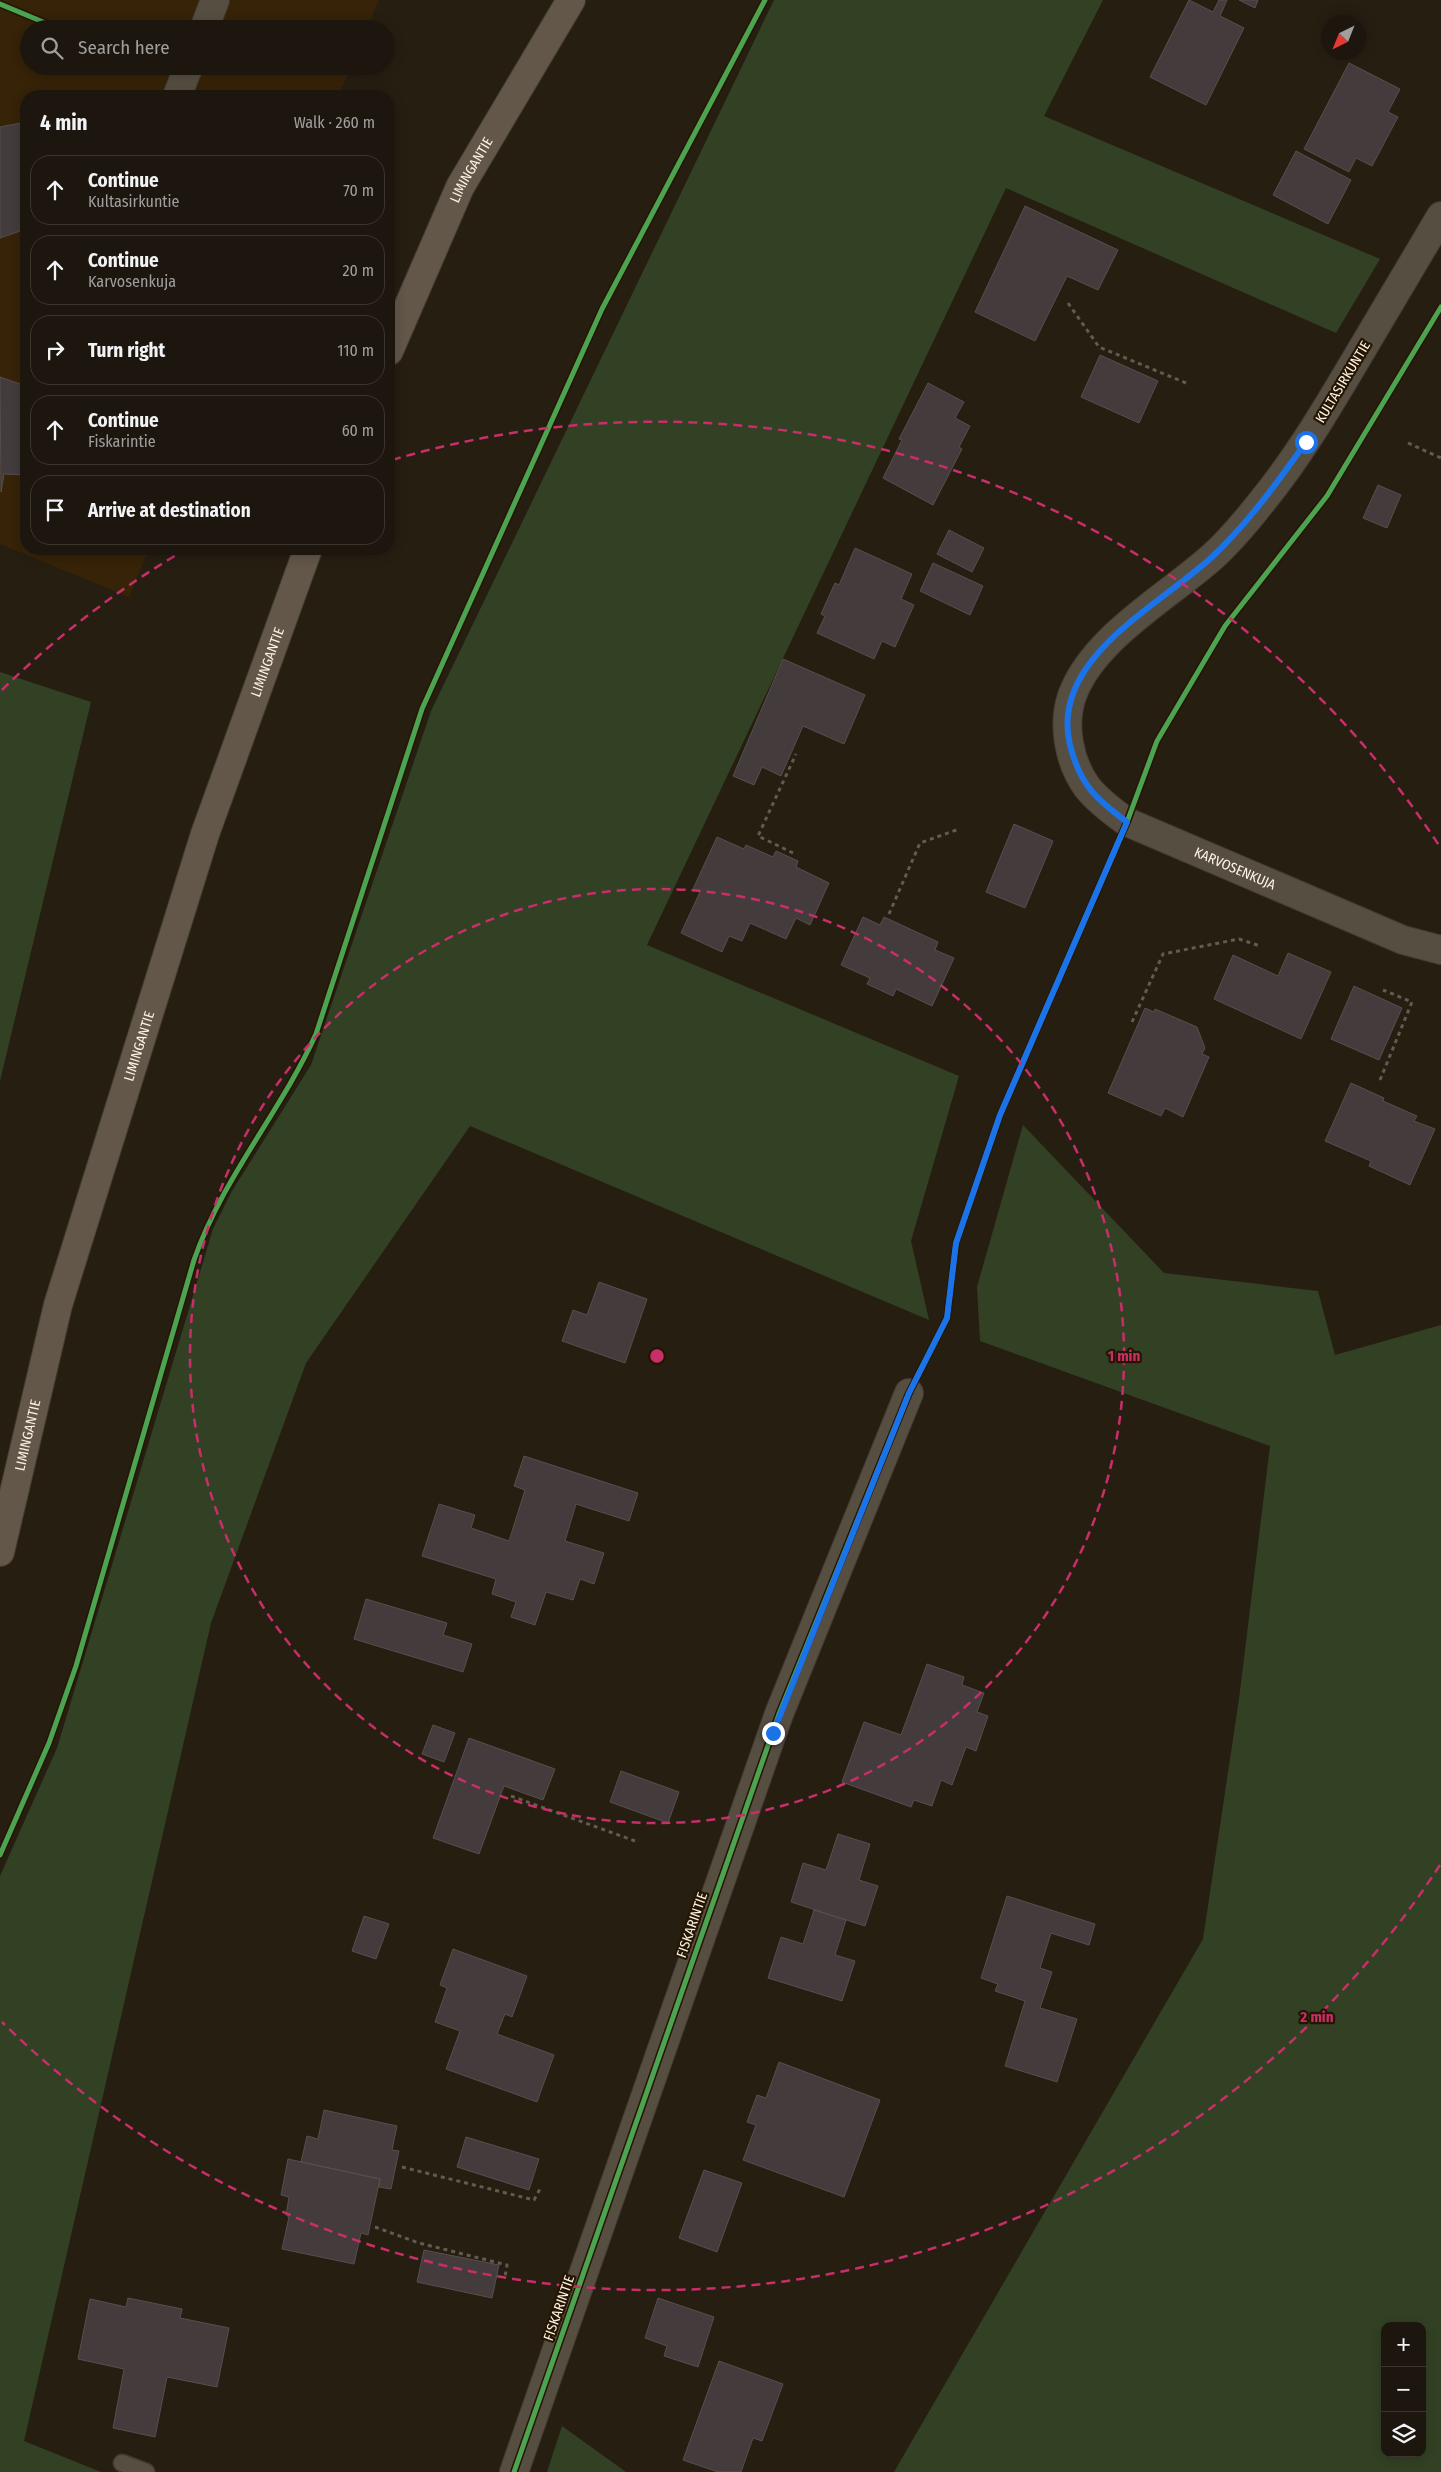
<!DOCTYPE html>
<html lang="en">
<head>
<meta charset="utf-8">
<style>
	:root { --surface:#1d160e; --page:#2a231c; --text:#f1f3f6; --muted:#a09f9e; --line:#3b352e }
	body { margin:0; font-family:"Fira Sans Condensed",sans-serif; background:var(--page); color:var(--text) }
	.controls { position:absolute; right:15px; bottom:15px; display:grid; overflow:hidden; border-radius:10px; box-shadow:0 2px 12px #0003 }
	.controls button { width:45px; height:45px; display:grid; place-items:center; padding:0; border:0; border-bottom:1px solid var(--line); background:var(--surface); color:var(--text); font:25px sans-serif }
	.compass { position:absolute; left:1321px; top:15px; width:45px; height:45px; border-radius:50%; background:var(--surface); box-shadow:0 2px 12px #0003; rotate:223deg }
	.stop { position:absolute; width:15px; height:15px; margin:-11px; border:4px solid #1a73e8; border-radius:50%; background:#fff }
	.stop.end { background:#1a73e8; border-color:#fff; box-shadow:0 1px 5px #0008 }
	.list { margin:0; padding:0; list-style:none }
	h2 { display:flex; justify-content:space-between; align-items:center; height:65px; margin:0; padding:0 20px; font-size:21px }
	h2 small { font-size:16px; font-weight:400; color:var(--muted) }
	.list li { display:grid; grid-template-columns:32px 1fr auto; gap:15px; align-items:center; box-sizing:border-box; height:70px; margin:0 10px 10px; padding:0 10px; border:1px solid var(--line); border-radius:20px }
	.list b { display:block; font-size:19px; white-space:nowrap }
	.list p { margin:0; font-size:16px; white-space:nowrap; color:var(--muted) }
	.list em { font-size:16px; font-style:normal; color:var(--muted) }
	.icon { flex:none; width:28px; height:28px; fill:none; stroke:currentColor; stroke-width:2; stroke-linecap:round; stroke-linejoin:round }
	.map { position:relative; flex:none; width:1441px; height:2472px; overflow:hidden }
	.search { position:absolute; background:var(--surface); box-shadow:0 2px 12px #0003; left:20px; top:20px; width:375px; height:55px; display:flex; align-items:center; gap:12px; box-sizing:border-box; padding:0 18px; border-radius:28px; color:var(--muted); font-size:19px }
	.panel { position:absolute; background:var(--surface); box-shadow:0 2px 12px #0003; left:20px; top:90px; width:375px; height:465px; border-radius:20px }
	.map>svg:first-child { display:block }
	.built { fill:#362308 }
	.green { fill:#324124; fill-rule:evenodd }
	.building { fill:#443c3c; stroke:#564f4e }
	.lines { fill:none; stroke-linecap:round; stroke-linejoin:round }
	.lane-casing { stroke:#433b31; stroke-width:19 }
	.street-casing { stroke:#433b31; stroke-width:30 }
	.secondary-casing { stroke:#433b31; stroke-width:30 }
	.path { stroke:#625b51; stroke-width:3; stroke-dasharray:4 4; stroke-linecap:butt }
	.lane { stroke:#574e42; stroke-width:16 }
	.street { stroke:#574e42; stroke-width:28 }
	.secondary { stroke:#625749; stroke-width:28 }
	.cycleway-casing { stroke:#251602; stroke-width:8 }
	.cycleway { stroke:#4ca352; stroke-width:5 }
	.route { stroke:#1a73e8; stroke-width:6 }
	.ring { fill:none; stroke:#c82e69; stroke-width:2.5; stroke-dasharray:9 6 }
	.labels { text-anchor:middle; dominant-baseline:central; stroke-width:4.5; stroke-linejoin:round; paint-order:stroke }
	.street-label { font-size:14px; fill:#fdf3e6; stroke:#251602 }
	.centre { fill:#c82e69; stroke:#251602; stroke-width:2.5 }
	.ring-label { font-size:15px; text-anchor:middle; font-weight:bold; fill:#c82e69; stroke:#251602; stroke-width:4.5; stroke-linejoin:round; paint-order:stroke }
</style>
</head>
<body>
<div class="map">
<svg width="1441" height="2472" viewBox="0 0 1441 2472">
	<rect width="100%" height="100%" fill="#271e12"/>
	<!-- built -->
	<path class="built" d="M 0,0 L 379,0 L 367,29 L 29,29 L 29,66 L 351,66 L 339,96 L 26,96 L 26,549 L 149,549 L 129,597 L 0,544 Z"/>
	<!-- green -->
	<path class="green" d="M 774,0 L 1103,0 L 1044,116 L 1380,259 L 1336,333 L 1006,188 L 647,945 L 959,1076 L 911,1241 L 929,1320 L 470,1126 L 306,1363 L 211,1623 L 24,2441 L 101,2472 L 0,2472 L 0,1876 L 57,1748 L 213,1229 L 232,1191 L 311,1065 L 431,711 Z
		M 0,672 L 91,702 L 0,1081 Z
		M 1023,1125 L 1164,1273 L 1318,1291 L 1335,1355 L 1441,1325 L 1441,2472 L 894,2472 L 1203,1939 L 1239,1699 L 1270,1446 L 980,1341 L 977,1287 ZM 1385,2326 L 1422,2326 L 1422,2453 L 1385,2453 Z
		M 562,2426 L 626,2472 L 547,2472 Z"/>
	<!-- building -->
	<path class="building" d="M 1189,0 L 1213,12 L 1219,0 L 1227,0 L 1220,16 L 1244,28 L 1206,105 L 1150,77 Z
		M 1239,0 L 1258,0 L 1255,8 Z
		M 1349,63 L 1400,89 L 1388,112 L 1398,117 L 1372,166 L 1356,158 L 1349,172 L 1304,149 Z
		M 26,122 L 26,229 L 0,238 L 0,127 Z
		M 1296,151 L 1351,180 L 1328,224 L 1273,195 Z
		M 1025,206 L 1118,250 L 1098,290 L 1067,276 L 1035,341 L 975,312 Z
		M 26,292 L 26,308 L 22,301 Z
		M 1100,355 L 1158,381 L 1139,423 L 1081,397 Z
		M 0,377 L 26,386 L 26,475 L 4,474 L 1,492 Z
		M 928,383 L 964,402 L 955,418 L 970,426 L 959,447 L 962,449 L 933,505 L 883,478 L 902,440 L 899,439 Z
		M 1378,485 L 1401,495 L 1387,528 L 1363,518 Z
		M 949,530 L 984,548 L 972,572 L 937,554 Z
		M 855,548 L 912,574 L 901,599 L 914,605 L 895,647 L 882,641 L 874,659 L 817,633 L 825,616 L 821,614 L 835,583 L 839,585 Z
		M 933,563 L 983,586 L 970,615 L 920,591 Z
		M 783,659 L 865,695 L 844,744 L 803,726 L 781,776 L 762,767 L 754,785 L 733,776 Z
		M 1014,824 L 1053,841 L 1025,908 L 986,892 Z
		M 717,837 L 744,849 L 746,845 L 773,857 L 776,851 L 798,861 L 796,867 L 829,883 L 810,925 L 796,918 L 786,939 L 750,923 L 742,941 L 729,936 L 722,952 L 681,933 L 700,892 L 693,889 Z
		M 863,917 L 880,925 L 884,917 L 938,942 L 935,950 L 954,958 L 932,1006 L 896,989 L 893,996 L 867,984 L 870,978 L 841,965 Z
		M 1288,953 L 1331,972 L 1301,1039 L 1214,999 L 1233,955 L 1278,976 Z
		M 1354,986 L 1402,1008 L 1379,1060 L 1331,1039 Z
		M 1145,1008 L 1154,1012 L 1155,1009 L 1197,1027 L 1205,1048 L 1202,1054 L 1209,1057 L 1183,1117 L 1165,1108 L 1161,1116 L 1108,1093 Z
		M 1351,1083 L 1384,1098 L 1383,1101 L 1417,1116 L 1414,1121 L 1435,1129 L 1410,1185 L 1369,1166 L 1371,1161 L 1325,1141 Z
		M 599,1282 L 647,1299 L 625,1363 L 562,1341 L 573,1310 L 587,1315 Z
		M 524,1456 L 638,1493 L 629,1521 L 576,1504 L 565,1541 L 604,1553 L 594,1584 L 580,1579 L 573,1600 L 546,1592 L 535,1625 L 511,1617 L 516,1602 L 492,1594 L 496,1579 L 422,1556 L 439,1504 L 475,1515 L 471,1528 L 509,1541 L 525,1490 L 514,1486 Z
		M 366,1599 L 447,1623 L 443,1635 L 472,1644 L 463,1672 L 354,1639 Z
		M 927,1664 L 964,1677 L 962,1685 L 984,1693 L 977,1712 L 988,1716 L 976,1751 L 966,1747 L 952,1785 L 941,1780 L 932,1806 L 914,1800 L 911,1807 L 842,1782 L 864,1722 L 901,1735 Z
		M 433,1725 L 455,1733 L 444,1762 L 422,1754 Z
		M 469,1738 L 555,1769 L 543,1800 L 504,1786 L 479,1854 L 433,1838 Z
		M 621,1771 L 679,1792 L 668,1823 L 610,1802 Z
		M 838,1834 L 870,1844 L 859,1880 L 878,1886 L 865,1926 L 791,1902 L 803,1863 L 826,1870 Z
		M 1007,1896 L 1095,1924 L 1089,1945 L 1051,1933 L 1040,1968 L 1052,1972 L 1040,2008 L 1077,2019 L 1057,2082 L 1005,2066 L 1025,2001 L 995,1991 L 998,1984 L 981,1978 Z
		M 814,1910 L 846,1920 L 835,1955 L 855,1961 L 842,2001 L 768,1978 L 781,1937 L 803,1944 Z
		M 364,1916 L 389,1924 L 376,1959 L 352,1951 Z
		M 453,1949 L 527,1976 L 512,2017 L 505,2014 L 497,2034 L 554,2055 L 537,2102 L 446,2069 L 460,2031 L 435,2022 L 447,1988 L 440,1985 Z
		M 779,2062 L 880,2100 L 844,2197 L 743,2160 L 756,2125 L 747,2122 L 757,2095 L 766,2098 Z
		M 324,2110 L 397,2126 L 392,2150 L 399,2151 L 391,2189 L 379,2187 L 380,2179 L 301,2162 L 307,2136 L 318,2139 Z
		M 466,2137 L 539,2159 L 529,2190 L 457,2167 Z
		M 288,2159 L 380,2179 L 368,2235 L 361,2233 L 354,2264 L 282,2249 L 289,2217 L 286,2215 L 289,2197 L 281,2195 Z
		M 704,2170 L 742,2183 L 717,2252 L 679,2238 Z
		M 424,2250 L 499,2265 L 492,2298 L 417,2282 Z
		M 128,2298 L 182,2309 L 180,2318 L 229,2328 L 217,2387 L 167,2377 L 155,2437 L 113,2428 L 124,2369 L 78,2359 L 90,2299 L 126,2307 Z
		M 658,2298 L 714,2317 L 698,2367 L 664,2356 L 667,2346 L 645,2338 Z
		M 719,2361 L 783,2384 L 762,2441 L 753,2438 L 741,2472 L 718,2472 L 683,2460 Z"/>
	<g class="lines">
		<defs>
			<path id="lane" d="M 122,2463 L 146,2472"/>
			<g id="street">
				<path d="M 204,29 L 215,0"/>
				<path d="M 177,96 L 189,66"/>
				<path id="s1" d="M 1441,216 C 1412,264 1384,313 1355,361 C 1326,410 1297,459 1260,504 C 1245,523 1229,542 1211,558 C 1167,597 1092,639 1072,696 C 1062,725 1069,762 1087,787 C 1098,801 1113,812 1127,822 L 1403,940 L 1441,950"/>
				<path d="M 514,2472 L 779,1714 L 909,1393"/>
			</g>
			<g id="secondary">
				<path id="s2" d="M 389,351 L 460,187 L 571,0"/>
				<path id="s3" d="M 0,1552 L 58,1305 L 205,834 L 308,549"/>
			</g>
		</defs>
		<!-- lane casing -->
		<use href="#lane" class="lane-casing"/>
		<!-- street casing -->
		<use href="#street" class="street-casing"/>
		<!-- secondary casing -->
		<use href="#secondary" class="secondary-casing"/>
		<!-- path -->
		<path class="path" d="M 1068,303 L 1099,347 L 1186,383
			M 1408,443 L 1441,458
			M 793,853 L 758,836 L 796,754
			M 889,914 L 920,843 L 959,829
			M 1132,1022 L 1163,954 L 1239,939 L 1260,946
			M 1380,1080 L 1412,1002 L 1383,990
			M 511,1796 L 635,1841
			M 402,2167 L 534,2200 L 541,2187
			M 375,2227 L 419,2243 L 507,2265 L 505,2277"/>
		<!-- lane -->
		<use href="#lane" class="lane"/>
		<!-- street -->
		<use href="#street" class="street"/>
		<!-- secondary -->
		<use href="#secondary" class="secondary"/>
		<defs>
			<path id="cycleway" d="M 0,4 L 60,29
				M 0,1855 L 49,1743 L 76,1666 L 194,1260 C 223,1177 280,1113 316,1034 L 422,709 L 602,309 L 765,0
				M 514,2472 L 779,1714 L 909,1393 L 947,1318 L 956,1243 L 1000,1115 L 1127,822 L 1157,741 L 1225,626 L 1327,496 L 1441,307"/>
		</defs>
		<!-- cycleway casing -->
		<use href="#cycleway" class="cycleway-casing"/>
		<!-- cycleway -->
		<use href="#cycleway" class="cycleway"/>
	</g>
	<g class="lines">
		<!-- route -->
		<path class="route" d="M 773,1733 L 909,1393 L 947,1318 L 956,1243 L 1000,1115 L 1127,822 C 1096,799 1080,785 1070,745 C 1049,659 1159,606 1212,557 C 1248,523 1277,483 1306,442"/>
	</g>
	<!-- distance rings -->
	<g class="ring">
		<circle cx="657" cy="1356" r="467"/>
		<path d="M1440 1865A934 934 0 0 1 2 2022M2 690A934 934 0 0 1 183 551M392 460A934 934 0 0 1 1440 847"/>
	</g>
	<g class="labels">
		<!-- street labels -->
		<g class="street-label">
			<text stroke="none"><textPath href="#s2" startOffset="199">LIMINGANTIE</textPath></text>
			<text transform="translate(1343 382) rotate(-59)">KULTASIRKUNTIE</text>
			<text stroke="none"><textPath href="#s3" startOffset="930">LIMINGANTIE</textPath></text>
			<text stroke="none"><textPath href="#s1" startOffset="878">KARVOSENKUJA</textPath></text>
			<text stroke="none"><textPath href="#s3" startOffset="525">LIMINGANTIE</textPath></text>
			<text stroke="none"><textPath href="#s3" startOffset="120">LIMINGANTIE</textPath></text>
			<text transform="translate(692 1925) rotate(-71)">FISKARINTIE</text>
			<text transform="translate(559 2308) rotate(-71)">FISKARINTIE</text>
		</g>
	</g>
	<circle cx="657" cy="1356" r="8" class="centre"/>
	<g class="ring-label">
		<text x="1124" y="1361">1 min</text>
		<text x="1317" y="2022">2 min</text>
	</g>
</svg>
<div class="controls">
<button>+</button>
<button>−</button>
<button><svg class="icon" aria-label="layers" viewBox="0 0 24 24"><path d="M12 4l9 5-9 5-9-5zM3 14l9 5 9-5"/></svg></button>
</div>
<svg class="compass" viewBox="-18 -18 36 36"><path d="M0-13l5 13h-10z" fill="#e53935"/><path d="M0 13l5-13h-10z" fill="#a09f9e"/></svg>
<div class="stop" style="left:1306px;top:442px"></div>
<div class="stop end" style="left:773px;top:1733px"></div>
<div class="search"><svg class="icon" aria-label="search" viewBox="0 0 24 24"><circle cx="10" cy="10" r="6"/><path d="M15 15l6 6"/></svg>Search here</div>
<section class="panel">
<h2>4 min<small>Walk · 260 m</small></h2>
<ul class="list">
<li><svg class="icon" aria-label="ahead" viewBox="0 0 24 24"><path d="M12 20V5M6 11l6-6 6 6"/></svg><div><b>Continue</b><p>Kultasirkuntie</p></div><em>70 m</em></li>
<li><svg class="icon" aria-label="ahead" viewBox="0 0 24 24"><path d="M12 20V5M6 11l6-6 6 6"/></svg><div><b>Continue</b><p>Karvosenkuja</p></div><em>20 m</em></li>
<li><svg class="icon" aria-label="right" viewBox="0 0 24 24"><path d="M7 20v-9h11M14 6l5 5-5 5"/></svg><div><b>Turn right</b></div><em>110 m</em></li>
<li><svg class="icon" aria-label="ahead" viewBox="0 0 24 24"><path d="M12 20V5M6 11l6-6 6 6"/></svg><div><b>Continue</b><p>Fiskarintie</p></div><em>60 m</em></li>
<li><svg class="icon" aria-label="arrive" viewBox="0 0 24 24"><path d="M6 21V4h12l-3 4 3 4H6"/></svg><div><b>Arrive at destination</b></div></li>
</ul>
</section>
</div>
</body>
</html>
